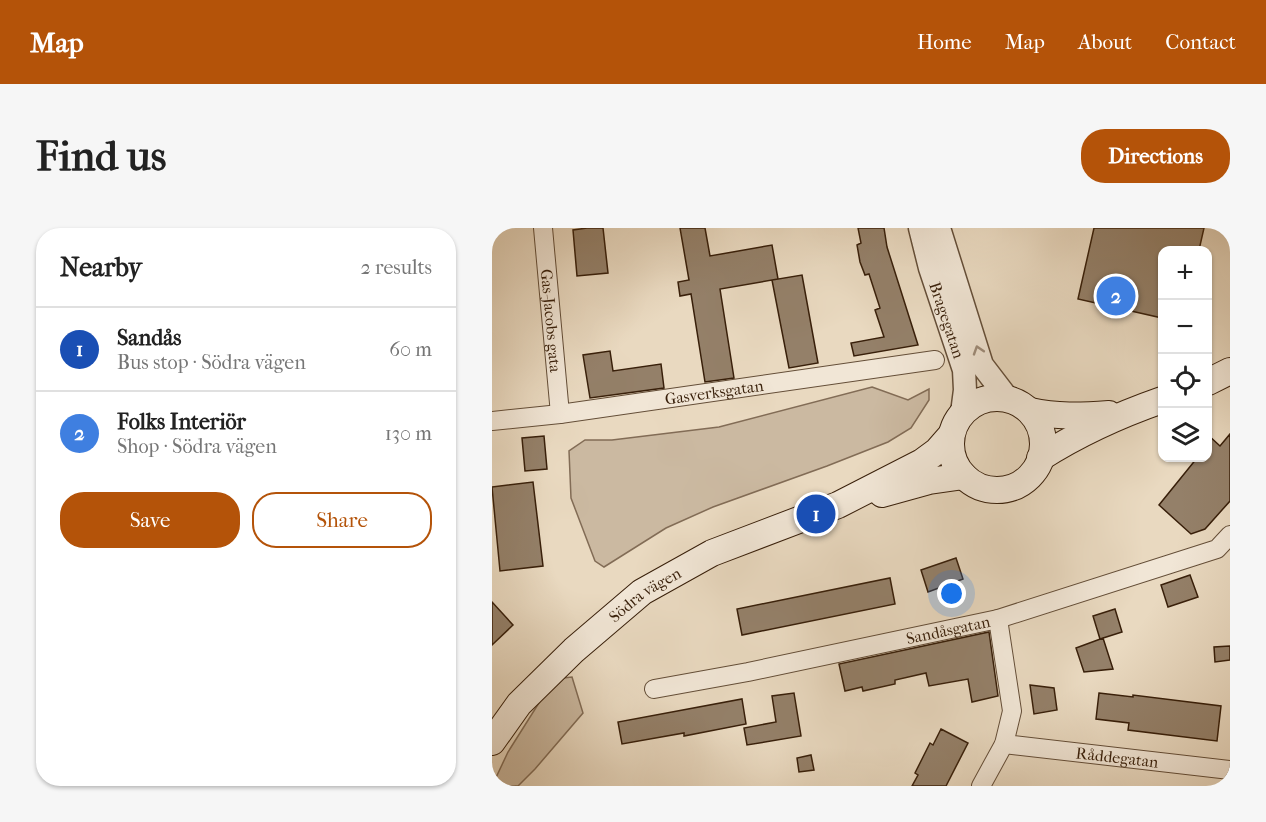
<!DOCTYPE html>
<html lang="en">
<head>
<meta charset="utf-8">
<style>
	:root { --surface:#fff; --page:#f6f6f6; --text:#222; --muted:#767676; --line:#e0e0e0; --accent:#b45309 }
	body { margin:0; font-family:"IM FELL French Canon",serif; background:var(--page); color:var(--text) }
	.controls { position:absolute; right:18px; top:18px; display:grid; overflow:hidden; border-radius:12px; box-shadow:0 2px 4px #0004 }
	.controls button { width:54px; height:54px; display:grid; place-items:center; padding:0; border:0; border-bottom:2px solid var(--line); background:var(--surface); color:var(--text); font:30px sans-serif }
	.you { position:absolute; left:460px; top:366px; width:21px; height:21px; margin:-15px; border:4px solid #fff; border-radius:50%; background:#1a73e8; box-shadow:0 0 0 9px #1a73e833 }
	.badge { display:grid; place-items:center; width:39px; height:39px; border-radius:50%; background:var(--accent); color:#fff; font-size:20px; font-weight:700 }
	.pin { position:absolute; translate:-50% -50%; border:3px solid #fff; box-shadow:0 2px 6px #0006 }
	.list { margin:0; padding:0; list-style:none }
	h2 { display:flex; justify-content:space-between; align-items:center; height:78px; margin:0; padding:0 24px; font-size:26px }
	h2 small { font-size:20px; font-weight:400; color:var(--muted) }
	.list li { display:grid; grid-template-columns:39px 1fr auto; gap:18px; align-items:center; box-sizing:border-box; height:84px; padding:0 24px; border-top:2px solid var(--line) }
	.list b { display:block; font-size:22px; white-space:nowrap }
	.list p { margin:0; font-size:20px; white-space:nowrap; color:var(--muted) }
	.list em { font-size:20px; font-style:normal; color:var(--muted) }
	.actions { display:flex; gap:12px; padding:18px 24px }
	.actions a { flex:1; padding:14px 0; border:2px solid var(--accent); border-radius:24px; text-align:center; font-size:21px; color:var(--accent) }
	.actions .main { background:var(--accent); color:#fff }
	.icon { flex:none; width:33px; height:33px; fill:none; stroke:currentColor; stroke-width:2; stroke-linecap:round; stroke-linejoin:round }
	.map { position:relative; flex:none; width:738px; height:558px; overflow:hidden; border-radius:24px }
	header { display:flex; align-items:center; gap:36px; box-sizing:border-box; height:84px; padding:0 30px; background:var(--accent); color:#fff }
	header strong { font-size:28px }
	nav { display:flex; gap:33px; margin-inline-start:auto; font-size:21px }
	.intro { display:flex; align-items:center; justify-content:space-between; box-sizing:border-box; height:144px; padding:0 36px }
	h1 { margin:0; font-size:42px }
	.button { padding:15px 27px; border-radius:24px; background:var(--accent); color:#fff; font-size:21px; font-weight:700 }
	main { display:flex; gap:36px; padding:0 36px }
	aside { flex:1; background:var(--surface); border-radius:24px; box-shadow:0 2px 4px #0004 }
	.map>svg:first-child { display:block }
	.green { fill:#cbb9a1; stroke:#826c56; stroke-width:1.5 }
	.building { fill:#948069; stroke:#381f0a; stroke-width:1.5 }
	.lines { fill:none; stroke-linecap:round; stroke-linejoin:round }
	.minor-casing { stroke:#644e38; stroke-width:20 }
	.tertiary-casing { stroke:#644e38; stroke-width:25 }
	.secondary-casing { stroke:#381f0a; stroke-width:28 }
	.minor { stroke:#f1e6d6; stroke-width:18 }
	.tertiary { stroke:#f1e6d6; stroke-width:22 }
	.secondary { stroke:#f1e6d6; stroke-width:26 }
	.oneway { stroke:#9e8c7a }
	.labels { text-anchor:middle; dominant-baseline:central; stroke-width:4.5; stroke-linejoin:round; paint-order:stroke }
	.street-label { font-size:16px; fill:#381f0a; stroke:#f1e6d6 }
</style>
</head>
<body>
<header>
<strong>Map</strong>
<nav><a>Home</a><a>Map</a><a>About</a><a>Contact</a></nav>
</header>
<div class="intro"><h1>Find us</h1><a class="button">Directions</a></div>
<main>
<aside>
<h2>Nearby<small>2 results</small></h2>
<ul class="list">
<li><span class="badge" style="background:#1a4fb4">1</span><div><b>Sandås</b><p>Bus stop · Södra vägen</p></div><em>60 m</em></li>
<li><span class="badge" style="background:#3f7fe0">2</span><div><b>Folks Interiör</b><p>Shop · Södra vägen</p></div><em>130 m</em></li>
</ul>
<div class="actions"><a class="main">Save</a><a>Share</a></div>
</aside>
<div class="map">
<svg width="738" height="558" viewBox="0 0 738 558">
	<rect width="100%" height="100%" fill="#e9d9c0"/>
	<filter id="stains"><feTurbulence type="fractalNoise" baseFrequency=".00333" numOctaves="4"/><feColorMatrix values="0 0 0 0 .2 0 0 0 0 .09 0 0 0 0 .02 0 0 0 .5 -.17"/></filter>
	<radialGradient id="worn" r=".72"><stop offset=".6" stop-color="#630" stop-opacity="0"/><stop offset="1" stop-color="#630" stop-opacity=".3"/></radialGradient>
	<!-- green -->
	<path class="green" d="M 380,159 L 416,172 L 437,161 L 437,172 L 419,200 L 396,214 L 335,238 L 221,279 L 174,300 L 112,339 L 103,333 L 79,270 L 77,223 L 93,212 L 120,212 L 227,199 Z
		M 80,449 L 91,485 L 43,541 L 26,558 L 0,558 L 16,524 L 62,451 Z"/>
	<!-- building -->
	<path class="building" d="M 95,0 L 111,0 L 116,45 L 85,48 L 81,2 Z
		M 188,0 L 213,0 L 218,28 L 280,17 L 286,51 L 228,61 L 242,150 L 213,154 L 199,66 L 188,68 L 186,54 L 197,52 Z
		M 366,0 L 392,0 L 395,19 L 426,117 L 362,128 L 359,115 L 392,109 L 383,82 L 388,80 L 377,46 L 373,47 L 368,34 L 365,17 L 369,15 Z
		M 602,0 L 712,0 L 707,22 L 670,22 L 670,90 L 586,71 Z
		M 310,47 L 326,135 L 297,140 L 280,52 Z
		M 118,123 L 121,143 L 169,136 L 172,160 L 98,170 L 91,127 Z
		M 738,206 L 738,273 L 713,301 L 699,306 L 667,277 L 705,230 L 716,230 L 716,207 L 728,218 Z
		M 52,208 L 55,241 L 33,243 L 30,210 Z
		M 41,254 L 51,338 L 8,343 L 0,259 Z
		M 464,330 L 471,351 L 436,364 L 429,342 Z
		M 698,347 L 706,369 L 676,379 L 669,357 Z
		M 398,350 L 403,376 L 250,407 L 245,381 Z
		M 0,374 L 21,397 L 0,417 Z
		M 623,381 L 630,404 L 608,411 L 601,388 Z
		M 497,404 L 506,468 L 480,474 L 476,451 L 437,458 L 434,445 L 403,452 L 403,456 L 371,463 L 370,459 L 353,463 L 347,436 Z
		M 611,410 L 621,441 L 592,444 L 584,420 Z
		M 738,418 L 738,432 L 723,434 L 722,419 Z
		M 538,457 L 562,460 L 565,482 L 542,486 Z
		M 302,465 L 309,508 L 255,517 L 252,500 L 284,494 L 280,468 Z
		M 607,465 L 641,469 L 641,467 L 729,478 L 725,513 L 636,502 L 637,495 L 604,491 Z
		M 250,471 L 254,496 L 192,508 L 192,505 L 130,516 L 126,494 Z
		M 449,501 L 476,515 L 454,558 L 420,558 L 426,547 L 423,545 L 438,515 L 441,517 Z
		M 319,527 L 322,542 L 307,544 L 305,530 Z"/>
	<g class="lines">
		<defs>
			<g id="minor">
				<path id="s1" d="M 51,0 L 68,186"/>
				<path id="s2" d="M 0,193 L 68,186 L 443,132"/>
				<path id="s3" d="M 162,461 L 256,444 L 506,391 L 725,321 L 738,307"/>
				<path id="s4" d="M 512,516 L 738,542"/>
				<path d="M 489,558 L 512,516 L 520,483 L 506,391"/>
			</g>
			<g id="tertiary">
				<path id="s5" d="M 428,0 L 438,40 L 472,142 L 473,162 L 470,185"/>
				<path d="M 447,0 L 490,137 L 516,171"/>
			</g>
			<g id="secondary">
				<path d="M 716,154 L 738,143"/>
				<circle cx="505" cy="216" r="46"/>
				<path d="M 538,183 C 565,189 589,188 617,186"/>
				<path d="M 548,230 C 587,205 627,187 670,172"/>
				<path d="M 390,266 L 437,253 L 472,248"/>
				<path id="s6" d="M 0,514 L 27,476 L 82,422 L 150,364 L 220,325 L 346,277 L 430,234 L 445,223 L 459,207"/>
			</g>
		</defs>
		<!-- minor casing -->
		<use href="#minor" class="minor-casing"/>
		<!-- tertiary casing -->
		<use href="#tertiary" class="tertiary-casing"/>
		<!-- secondary casing -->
		<use href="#secondary" class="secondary-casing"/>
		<!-- minor -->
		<use href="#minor" class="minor"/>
		<!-- tertiary -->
		<use href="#tertiary" class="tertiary"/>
		<!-- secondary -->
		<use href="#secondary" class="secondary"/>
	</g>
	<!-- one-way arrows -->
	<defs><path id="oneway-chevron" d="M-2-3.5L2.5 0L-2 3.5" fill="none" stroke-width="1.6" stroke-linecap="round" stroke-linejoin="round" transform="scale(1.5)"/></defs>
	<use class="oneway" href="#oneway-chevron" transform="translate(486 122) rotate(-108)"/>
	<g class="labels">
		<!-- street labels -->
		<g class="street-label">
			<text stroke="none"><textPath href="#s5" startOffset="96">Bragegatan</textPath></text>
			<text stroke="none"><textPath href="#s1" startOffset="93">Gas-Jacobs gata</textPath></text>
			<text stroke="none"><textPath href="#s2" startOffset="224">Gasverksgatan</textPath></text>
			<text stroke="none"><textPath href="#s6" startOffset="214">Södra vägen</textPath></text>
			<text stroke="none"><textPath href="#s3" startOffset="300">Sandåsgatan</textPath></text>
			<text stroke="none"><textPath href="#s4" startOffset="114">Råddegatan</textPath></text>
		</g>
	</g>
	<rect width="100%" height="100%" filter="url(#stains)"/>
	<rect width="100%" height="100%" fill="url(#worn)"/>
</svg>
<div class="controls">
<button>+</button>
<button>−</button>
<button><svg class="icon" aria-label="locate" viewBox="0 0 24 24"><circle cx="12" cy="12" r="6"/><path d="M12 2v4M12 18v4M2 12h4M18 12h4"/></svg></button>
<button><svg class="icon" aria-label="layers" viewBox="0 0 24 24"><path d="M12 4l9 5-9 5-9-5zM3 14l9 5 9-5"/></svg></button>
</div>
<div class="you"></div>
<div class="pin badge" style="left:324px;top:286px;background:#1a4fb4">1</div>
<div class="pin badge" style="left:624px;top:68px;background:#3f7fe0">2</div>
</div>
</main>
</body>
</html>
